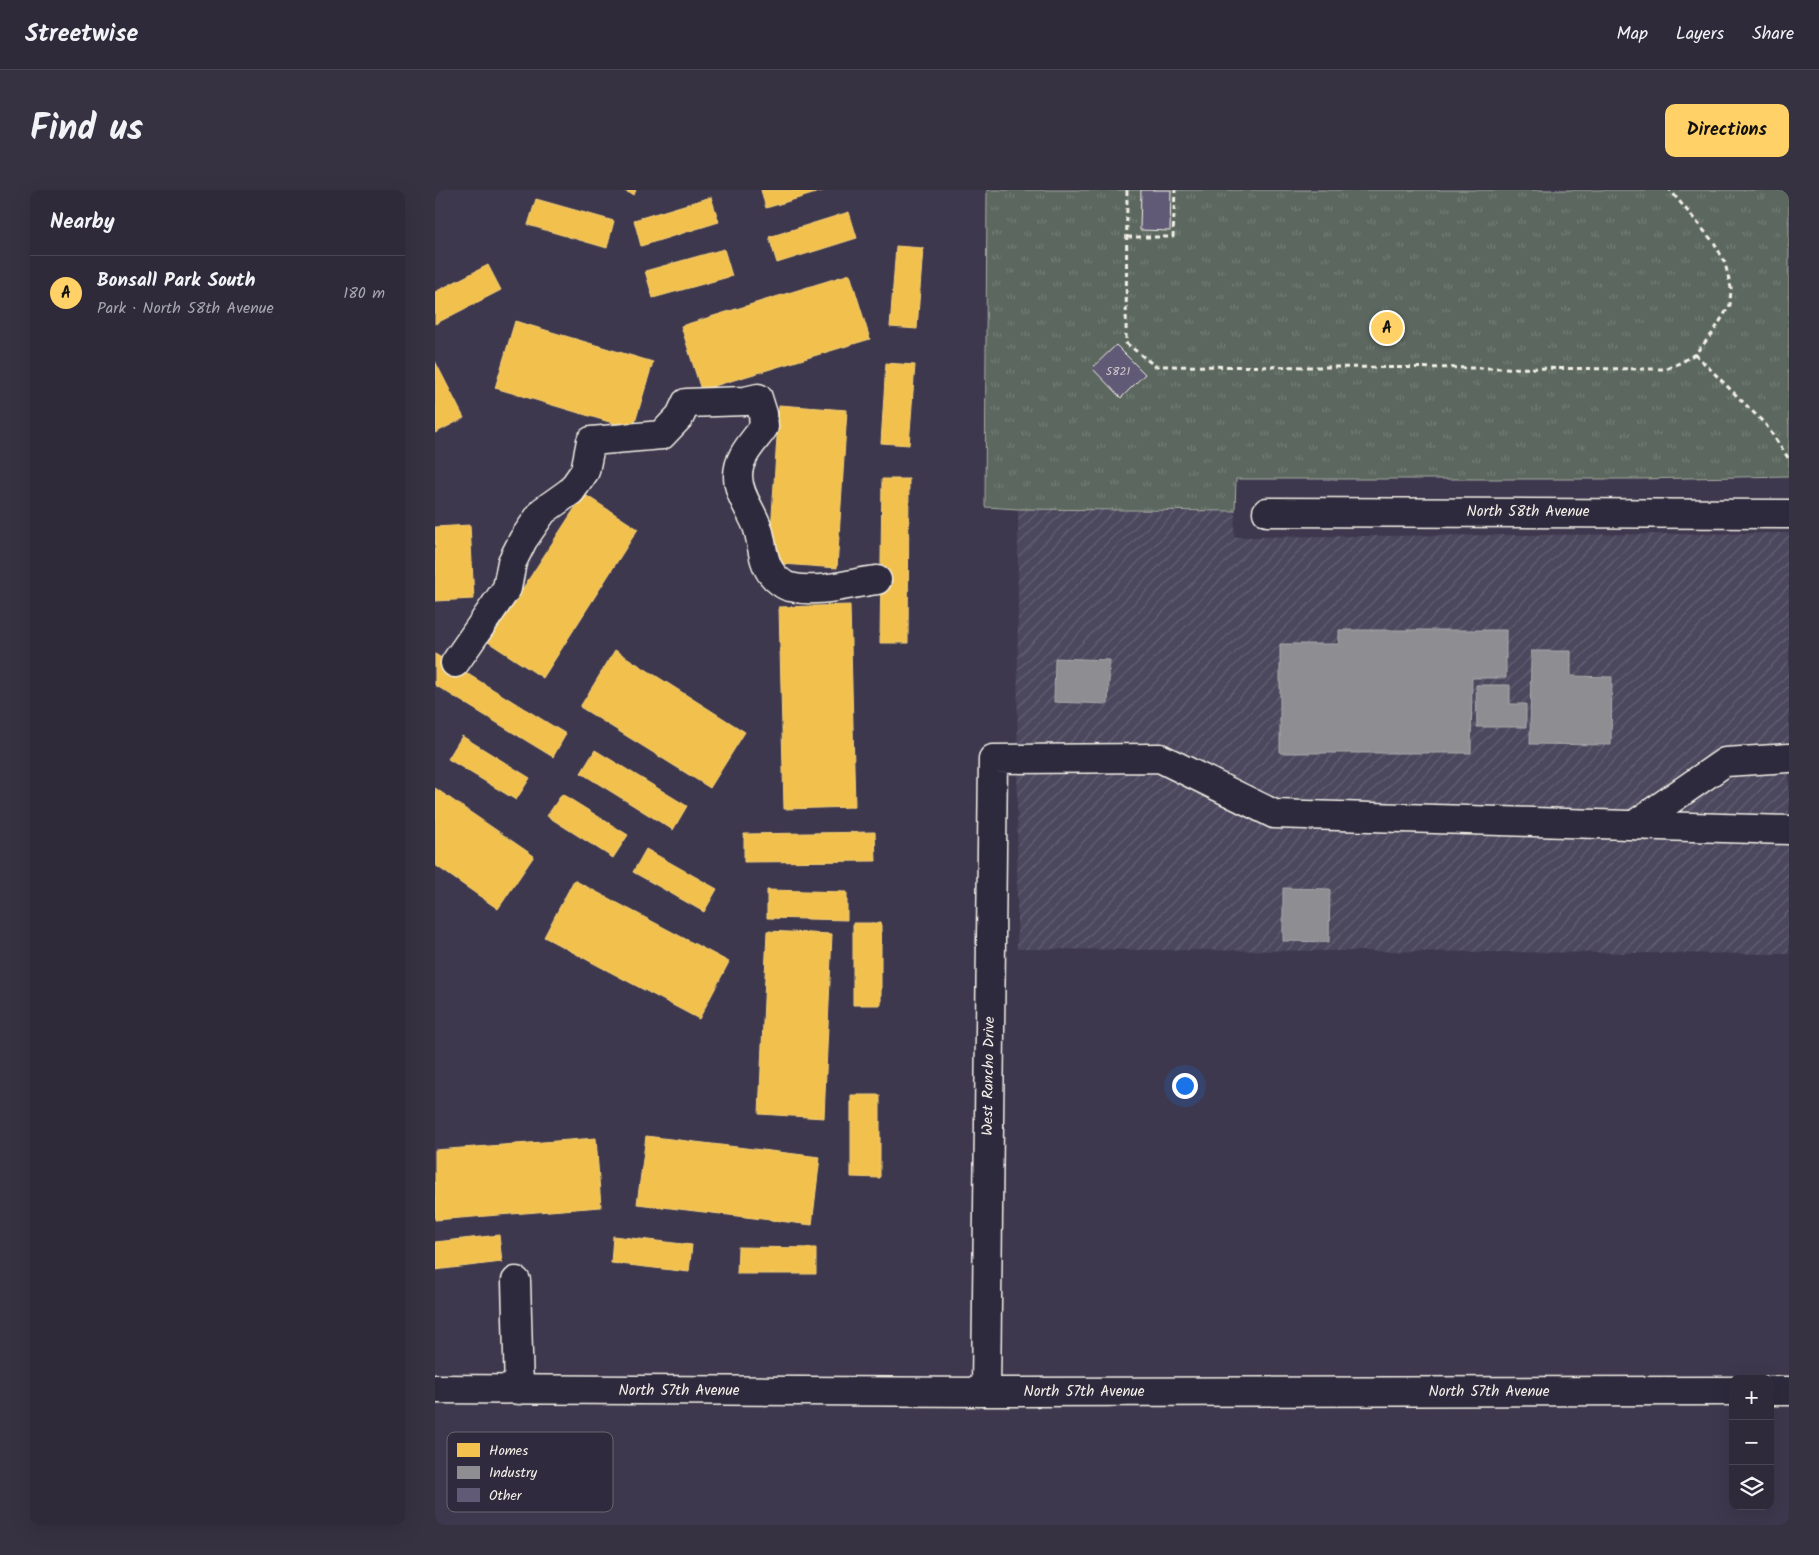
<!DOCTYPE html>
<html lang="en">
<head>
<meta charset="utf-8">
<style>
	:root { --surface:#2e2a3a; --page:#363242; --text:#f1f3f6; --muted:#a7a7af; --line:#494654; --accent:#ffd166 }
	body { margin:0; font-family:Kalam,sans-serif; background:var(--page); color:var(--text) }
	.controls { position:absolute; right:15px; bottom:15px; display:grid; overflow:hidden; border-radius:10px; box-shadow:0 5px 20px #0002 }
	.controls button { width:45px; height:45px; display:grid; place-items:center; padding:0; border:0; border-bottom:1px solid var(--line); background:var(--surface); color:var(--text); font:25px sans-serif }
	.you { position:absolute; left:749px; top:895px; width:18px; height:18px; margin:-12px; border:4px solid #fff; border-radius:50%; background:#1a73e8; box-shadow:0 0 0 8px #1a73e833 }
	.badge { display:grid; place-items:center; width:32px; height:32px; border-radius:50%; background:var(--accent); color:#111; font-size:16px; font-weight:700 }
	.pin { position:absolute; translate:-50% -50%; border:2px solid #fff; box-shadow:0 1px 5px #0006 }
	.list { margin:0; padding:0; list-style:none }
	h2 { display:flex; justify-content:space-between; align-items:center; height:65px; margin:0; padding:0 20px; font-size:21px }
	h2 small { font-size:16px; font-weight:400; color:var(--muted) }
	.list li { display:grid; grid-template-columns:32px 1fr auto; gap:15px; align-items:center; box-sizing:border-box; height:75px; padding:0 20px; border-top:1px solid var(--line) }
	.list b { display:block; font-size:19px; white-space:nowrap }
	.list p { margin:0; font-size:16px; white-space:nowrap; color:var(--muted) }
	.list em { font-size:16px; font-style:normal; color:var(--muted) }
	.icon { flex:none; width:28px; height:28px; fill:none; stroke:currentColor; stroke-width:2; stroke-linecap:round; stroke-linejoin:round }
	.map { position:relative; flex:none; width:1354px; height:1335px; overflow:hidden; border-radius:10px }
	header { display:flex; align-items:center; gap:30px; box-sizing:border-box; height:70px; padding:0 25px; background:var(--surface); border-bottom:1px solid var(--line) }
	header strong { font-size:24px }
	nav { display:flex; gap:28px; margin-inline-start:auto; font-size:18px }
	.intro { display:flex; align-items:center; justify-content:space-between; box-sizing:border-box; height:120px; padding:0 30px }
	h1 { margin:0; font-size:35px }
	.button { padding:12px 22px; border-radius:10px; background:var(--accent); color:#111; font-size:18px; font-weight:700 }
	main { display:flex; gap:30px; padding:0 30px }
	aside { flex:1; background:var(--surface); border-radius:10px; box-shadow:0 5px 20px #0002 }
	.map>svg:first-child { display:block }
	.industrial { fill:url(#industrial-furrows) }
	.park { fill:url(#park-tufts); stroke:#a8aca3 }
	.homes { fill:#f2c14e; stroke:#f3cf7c }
	.industry { fill:#8d8d92; stroke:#acabac }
	.building { fill:#605a77; stroke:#f4f1e8 }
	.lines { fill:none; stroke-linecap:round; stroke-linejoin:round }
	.minor-casing { stroke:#f4f1e8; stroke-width:31 }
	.path { stroke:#f4f1e8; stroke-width:3; stroke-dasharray:5 4; stroke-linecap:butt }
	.minor { stroke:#2f2a3d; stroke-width:28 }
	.labels { text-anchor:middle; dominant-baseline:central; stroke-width:5; stroke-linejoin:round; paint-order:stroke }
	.number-label { font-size:12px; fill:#cfcbcc }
	.street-label { font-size:15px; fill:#f4f1e8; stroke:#2f2a3d }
	.key { fill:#2f2a3d; stroke:#6a6670; stroke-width:1 }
	.key-label { font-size:14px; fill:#f4f1e8 }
</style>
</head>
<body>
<header>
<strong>Streetwise</strong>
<nav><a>Map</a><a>Layers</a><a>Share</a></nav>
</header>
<div class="intro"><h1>Find us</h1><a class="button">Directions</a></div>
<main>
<aside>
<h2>Nearby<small></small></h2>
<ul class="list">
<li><span class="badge">A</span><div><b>Bonsall Park South</b><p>Park · North 58th Avenue</p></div><em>180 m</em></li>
</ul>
</aside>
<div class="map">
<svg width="1354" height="1335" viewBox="0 0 1354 1335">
	<defs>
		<pattern id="industrial-furrows" width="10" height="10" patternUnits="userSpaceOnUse" patternTransform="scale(1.25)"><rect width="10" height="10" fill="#4b465d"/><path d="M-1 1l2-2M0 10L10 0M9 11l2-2" fill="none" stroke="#666174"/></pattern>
		<pattern id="park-tufts" width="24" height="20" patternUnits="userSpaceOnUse" patternTransform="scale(1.25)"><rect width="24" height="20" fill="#5b685e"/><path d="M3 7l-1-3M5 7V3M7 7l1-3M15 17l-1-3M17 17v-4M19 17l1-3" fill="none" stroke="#737e75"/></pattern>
	</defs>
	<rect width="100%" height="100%" fill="#3e384e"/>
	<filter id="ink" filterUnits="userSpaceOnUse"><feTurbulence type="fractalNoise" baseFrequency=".02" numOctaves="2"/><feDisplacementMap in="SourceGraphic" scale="10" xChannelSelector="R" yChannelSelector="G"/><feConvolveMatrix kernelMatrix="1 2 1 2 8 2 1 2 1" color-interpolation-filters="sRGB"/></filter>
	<g filter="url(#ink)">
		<!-- industrial -->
		<path class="industrial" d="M 583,319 L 800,321 L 799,347 L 1354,343 L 1354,764 L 582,759 Z"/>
		<!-- park -->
		<path class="park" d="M 552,0 L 1354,0 L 1354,286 L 1204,289 L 801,289 L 800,321 L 583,319 L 550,317 Z"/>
		<!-- homes -->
		<path class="homes" d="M 187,0 L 201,0 L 199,5 Z
			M 326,0 L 391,0 L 331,18 Z
			M 276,7 L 284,32 L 206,56 L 199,30 Z
			M 101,9 L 179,31 L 172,58 L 93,35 Z
			M 414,22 L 422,48 L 342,73 L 334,47 Z
			M 461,56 L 488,58 L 482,139 L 455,137 Z
			M 289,59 L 297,86 L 218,108 L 210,81 Z
			M 53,75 L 66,100 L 0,134 L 0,102 Z
			M 415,84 L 435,149 L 266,200 L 246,136 Z
			M 80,131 L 218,172 L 198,239 L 60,198 Z
			M 0,171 L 29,228 L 0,243 Z
			M 451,173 L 480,175 L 474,255 L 446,253 Z
			M 344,215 L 412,220 L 402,378 L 334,373 Z
			M 447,289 L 474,289 L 473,453 L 445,453 Z
			M 149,304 L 203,339 L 108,488 L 53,452 Z
			M 35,335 L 39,409 L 0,411 L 0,337 Z
			M 415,415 L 420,617 L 349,619 L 344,417 Z
			M 180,460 L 310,542 L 275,598 L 145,517 Z
			M 0,464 L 131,544 L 118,567 L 0,495 Z
			M 27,546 L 95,588 L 81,610 L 13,569 Z
			M 160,560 L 252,616 L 238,640 L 146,583 Z
			M 0,598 L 99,666 L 63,719 L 0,675 Z
			M 127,604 L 193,645 L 178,668 L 112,626 Z
			M 440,642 L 441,671 L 309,672 L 309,644 Z
			M 211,659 L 282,699 L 269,722 L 198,682 Z
			M 139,690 L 294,772 L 264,829 L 109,747 Z
			M 332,700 L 412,702 L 412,730 L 332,728 Z
			M 418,733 L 446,733 L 446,815 L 418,815 Z
			M 332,741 L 397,744 L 389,928 L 324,924 Z
			M 416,905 L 445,905 L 445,988 L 416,987 Z
			M 211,946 L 385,967 L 377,1035 L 202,1014 Z
			M 161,948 L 166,1017 L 0,1030 L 0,960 Z
			M 64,1045 L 67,1072 L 0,1080 L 0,1052 Z
			M 178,1046 L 257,1055 L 254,1082 L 176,1073 Z
			M 303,1057 L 381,1058 L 381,1084 L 302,1084 Z"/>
		<!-- industry -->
		<path class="industry" d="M 904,440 L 1071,440 L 1071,488 L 1037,488 L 1036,563 L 845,563 L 845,454 L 904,454 Z
			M 1096,461 L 1136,461 L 1136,486 L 1177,487 L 1176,555 L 1095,554 Z
			M 620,468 L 675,470 L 673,514 L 619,512 Z
			M 1041,495 L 1075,495 L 1075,514 L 1091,514 L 1091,537 L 1042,537 Z
			M 848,698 L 895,699 L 894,752 L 848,751 Z"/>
		<!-- building -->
		<path class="building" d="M 706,0 L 736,0 L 735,41 L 705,40 Z
			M 681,155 L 710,184 L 686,208 L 657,178 Z"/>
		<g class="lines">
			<defs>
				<path id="minor" d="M 832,322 L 1354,324
					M 20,473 L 72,398 L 77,372 L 88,350 L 108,321 L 136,301 L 150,281 L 156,251 L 227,245 L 245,226 L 251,213 L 310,211 L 323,208 L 328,224 L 329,237 C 318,253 303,266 303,286 C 303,304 316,320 322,336 C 328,352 326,370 337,384 C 340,388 349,396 355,397 C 384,404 414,393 442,390
					M 1199,635 L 1290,572 L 1354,568
					M 81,1091 L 84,1200
					M 0,1199 L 551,1202 L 1298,1201
					M 1335,1201 L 1354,1201
					M 551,1202 L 558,569 L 725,568 L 839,624 L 1354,640"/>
			</defs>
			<!-- minor casing -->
			<use href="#minor" class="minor-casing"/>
			<!-- path -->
			<path class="path" d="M 692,0 L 691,153 L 720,176 L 1219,179 L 1231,179 L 1247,172 L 1260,164 L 1277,144 L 1295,115 L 1296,98 L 1290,73 L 1280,54 L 1235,0
				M 692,47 L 738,47 L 740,0
				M 1260,164 L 1331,235 L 1354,269"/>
			<!-- minor -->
			<use href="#minor" class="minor"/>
		</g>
	</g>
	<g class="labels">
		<!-- number labels -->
		<g class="number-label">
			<text x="683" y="181">5821</text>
		</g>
		<!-- street labels -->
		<g class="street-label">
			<text x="1093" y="322">North 58th Avenue</text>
			<text transform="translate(554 886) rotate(-89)">West Rancho Drive</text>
			<text x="244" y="1201">North 57th Avenue</text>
			<text x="649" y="1202">North 57th Avenue</text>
			<text x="1054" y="1202">North 57th Avenue</text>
		</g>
	</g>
	<!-- legend -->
	<rect x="12" y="1242" width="166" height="80" rx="8" class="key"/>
	<rect x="22" y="1253" width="23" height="14" fill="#f2c14e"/>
	<rect x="22" y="1276" width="23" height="13" fill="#8d8d92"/>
	<rect x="22" y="1298" width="23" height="14" fill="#605a77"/>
	<g class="key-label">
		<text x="54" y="1265">Homes</text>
		<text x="54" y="1287">Industry</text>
		<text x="54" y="1310">Other</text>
	</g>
</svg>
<div class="controls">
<button>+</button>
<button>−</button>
<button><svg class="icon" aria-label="layers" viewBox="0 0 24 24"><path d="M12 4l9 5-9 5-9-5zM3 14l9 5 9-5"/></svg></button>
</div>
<div class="you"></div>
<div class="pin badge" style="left:952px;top:138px">A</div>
</div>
</main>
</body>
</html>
